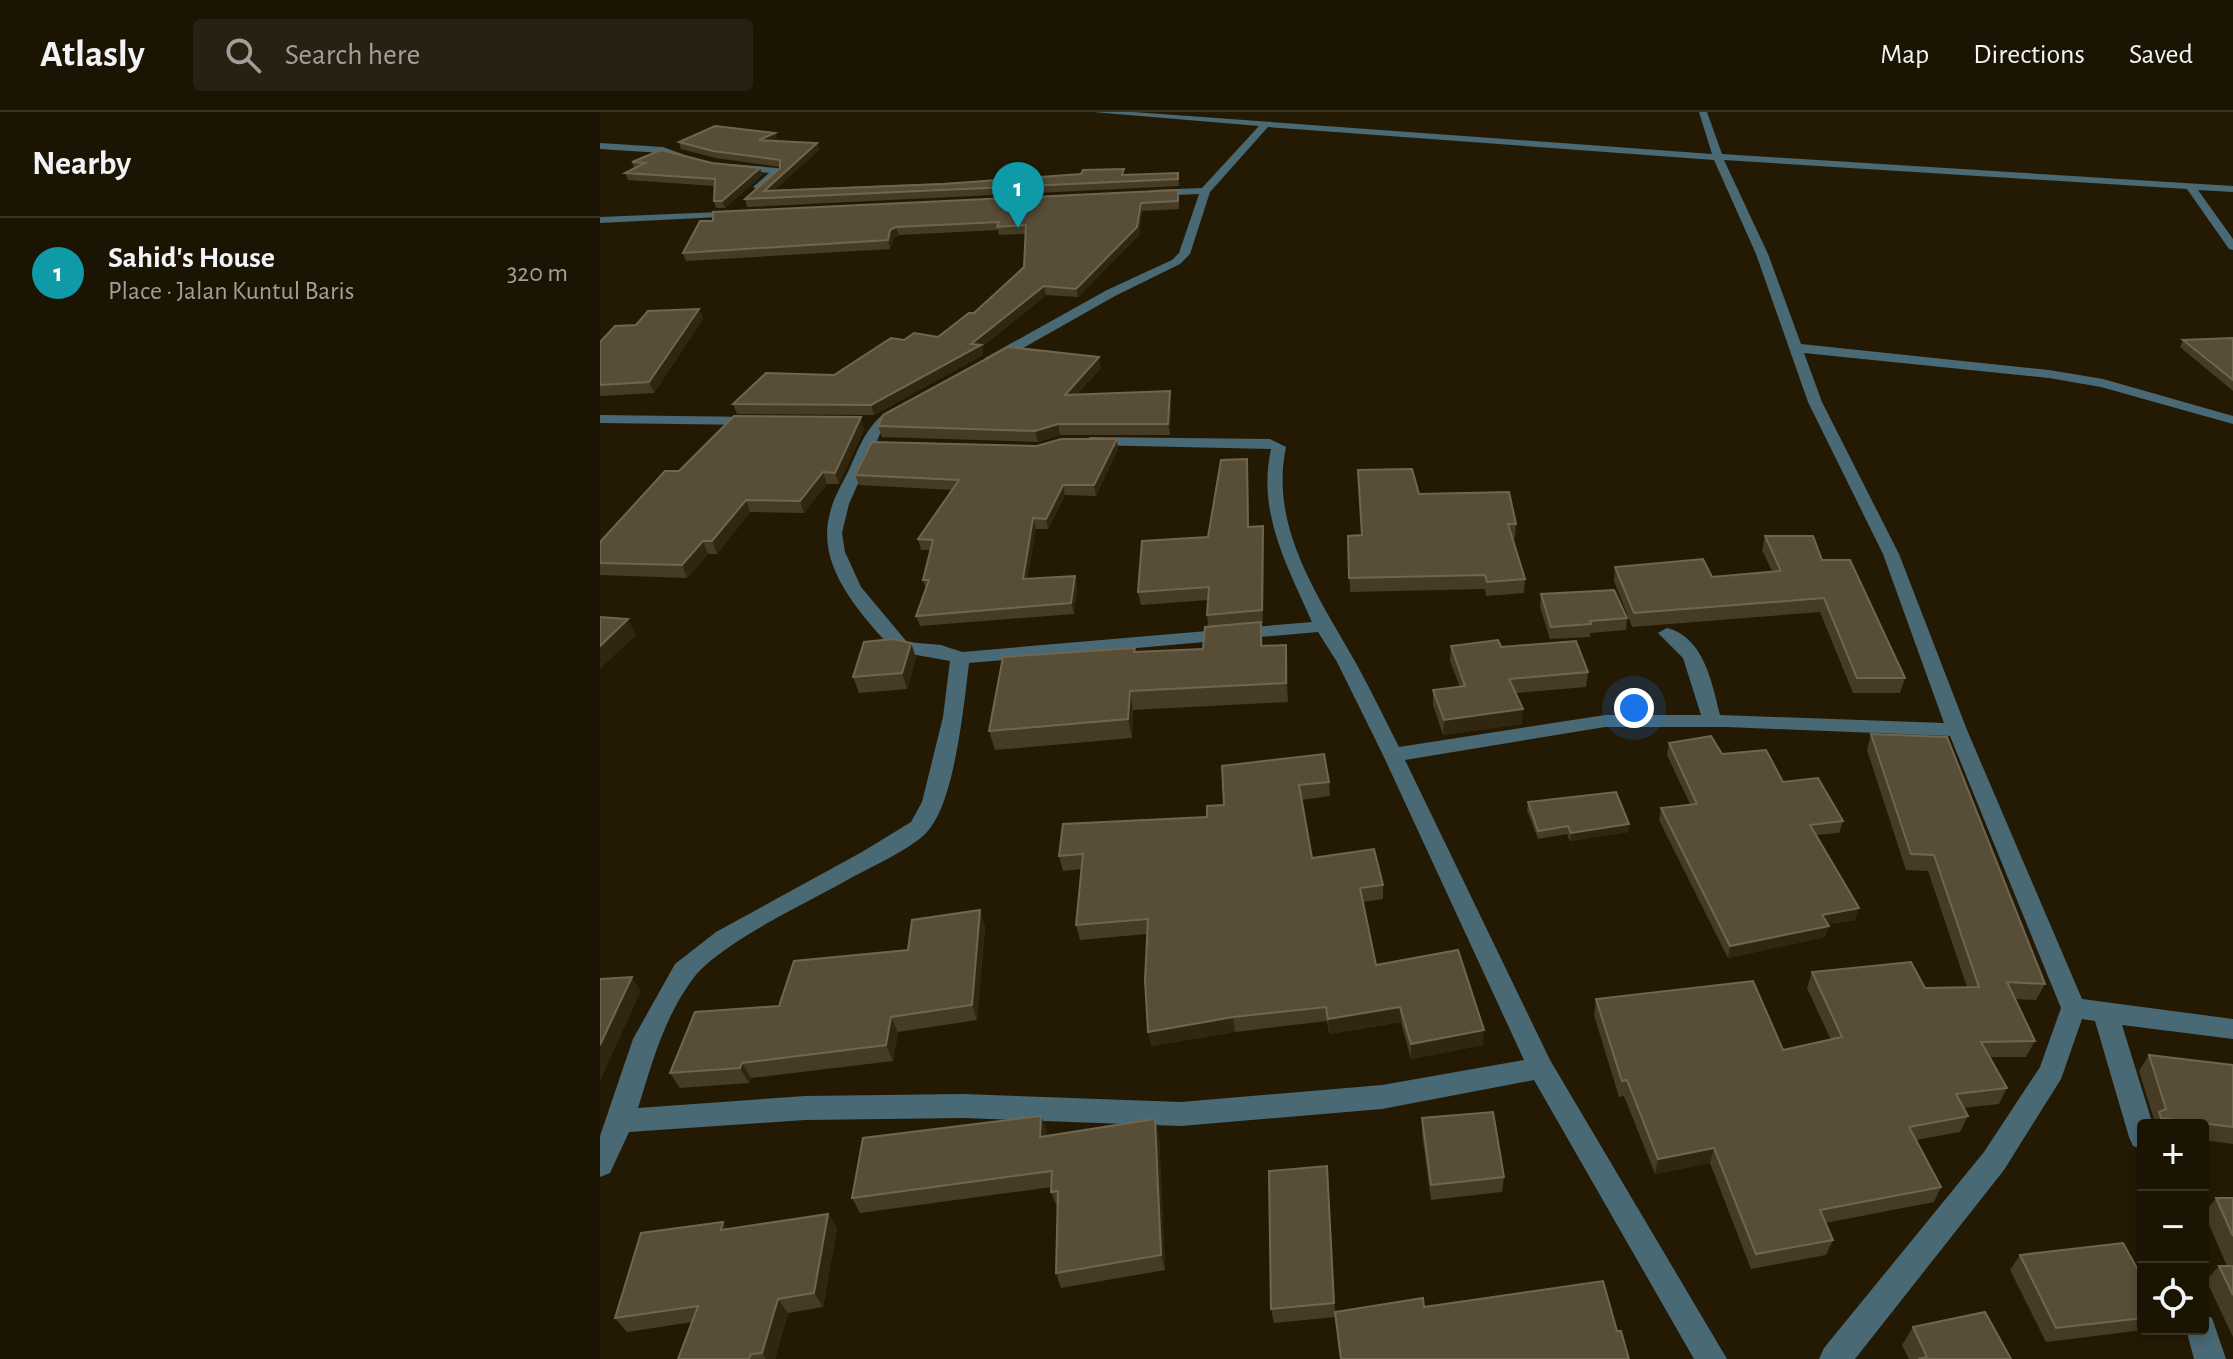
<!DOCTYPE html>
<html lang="en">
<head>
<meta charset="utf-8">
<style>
	:root { --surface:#1b1403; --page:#282112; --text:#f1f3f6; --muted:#a09e9a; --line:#393325; --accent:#7c3aed }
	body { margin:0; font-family:"Alegreya Sans",sans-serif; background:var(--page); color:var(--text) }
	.controls { position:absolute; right:24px; bottom:24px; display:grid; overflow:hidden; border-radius:8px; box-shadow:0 4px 12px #0003 }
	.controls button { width:72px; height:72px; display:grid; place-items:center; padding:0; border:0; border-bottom:2px solid var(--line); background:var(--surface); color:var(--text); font:40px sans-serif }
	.you { position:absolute; left:1034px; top:596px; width:28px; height:28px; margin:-20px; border:6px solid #fff; border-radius:50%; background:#1a73e8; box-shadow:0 0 0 12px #1a73e833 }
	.badge { display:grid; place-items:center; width:52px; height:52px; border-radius:50%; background:var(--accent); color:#fff; font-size:26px; font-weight:700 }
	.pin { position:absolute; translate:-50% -66px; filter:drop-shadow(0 2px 4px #0008) }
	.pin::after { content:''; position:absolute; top:42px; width:28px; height:24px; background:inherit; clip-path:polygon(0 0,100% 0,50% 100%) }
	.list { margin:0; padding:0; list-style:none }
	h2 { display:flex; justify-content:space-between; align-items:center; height:104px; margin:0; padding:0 32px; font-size:34px }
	h2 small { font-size:26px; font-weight:400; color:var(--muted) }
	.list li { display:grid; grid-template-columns:52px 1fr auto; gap:24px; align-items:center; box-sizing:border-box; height:112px; padding:0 32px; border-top:2px solid var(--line) }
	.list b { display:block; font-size:30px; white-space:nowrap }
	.list p { margin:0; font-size:26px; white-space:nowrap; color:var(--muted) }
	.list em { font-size:26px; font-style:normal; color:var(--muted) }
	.icon { flex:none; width:44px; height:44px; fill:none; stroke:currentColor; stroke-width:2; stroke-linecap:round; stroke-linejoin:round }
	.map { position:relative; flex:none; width:1633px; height:1247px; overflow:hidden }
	header { display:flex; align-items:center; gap:48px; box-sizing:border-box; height:112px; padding:0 40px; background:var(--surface); border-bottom:2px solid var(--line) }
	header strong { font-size:38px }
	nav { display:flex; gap:44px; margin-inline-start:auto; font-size:28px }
	.search { width:560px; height:72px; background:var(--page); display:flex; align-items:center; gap:20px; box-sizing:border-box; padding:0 28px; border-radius:8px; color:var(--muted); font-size:30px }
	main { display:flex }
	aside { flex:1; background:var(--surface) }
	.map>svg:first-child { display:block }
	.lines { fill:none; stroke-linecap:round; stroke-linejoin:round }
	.minor { fill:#496975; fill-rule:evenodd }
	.wall { fill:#463c25 }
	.shaded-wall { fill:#312710 }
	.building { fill:#584e38; stroke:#6f6651; stroke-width:2 }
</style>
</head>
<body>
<header>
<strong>Atlasly</strong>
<div class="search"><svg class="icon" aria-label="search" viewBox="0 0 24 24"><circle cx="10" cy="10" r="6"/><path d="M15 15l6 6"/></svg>Search here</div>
<nav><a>Map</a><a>Directions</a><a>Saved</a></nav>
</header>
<main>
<aside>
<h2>Nearby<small></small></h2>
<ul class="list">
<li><span class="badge" style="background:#0f9aa8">1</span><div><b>Sahid's House</b><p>Place · Jalan Kuntul Baris</p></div><em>320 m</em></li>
</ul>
</aside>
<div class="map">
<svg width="1633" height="1247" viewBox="0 0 1633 1247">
	<rect width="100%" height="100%" fill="#241a04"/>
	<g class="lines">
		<!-- minor -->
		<path class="minor" d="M 493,0 L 533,0 L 1112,42 L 1099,0 L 1107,0 L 1122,42 L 1633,74 L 1633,80 L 1598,78 L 1633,127 L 1633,138 L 1629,137 L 1587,77 L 1124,48 L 1168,142 L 1201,232 L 1449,258 L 1503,267 L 1633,304 L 1633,312 L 1501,275 L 1449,266 L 1204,241 L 1222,290 L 1299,442 L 1367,618 L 1482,887 L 1633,907 L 1633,927 L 1522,913 L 1553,1013 L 1543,1013 L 1543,1037 L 1533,1034 L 1529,1025 L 1495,909 L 1482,907 L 1461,967 L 1404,1058 L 1255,1247 L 1219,1247 L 1224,1236 L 1384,1040 L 1440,955 L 1461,896 L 1350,624 L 1127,615 L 1005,615 L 805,648 L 950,948 L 1127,1247 L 1094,1247 L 934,968 L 782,997 L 581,1014 L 363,1006 L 205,1008 L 29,1020 L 10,1061 L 0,1065 L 0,1024 L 33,927 L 75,852 L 116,820 L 262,740 L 311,710 L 322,690 L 343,605 L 350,549 L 294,539 C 261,502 215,455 230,401 C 234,383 245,368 252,351 C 263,326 274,301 302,293 L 309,297 L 280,322 L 249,392 L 242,421 L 245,440 L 261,475 L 307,530 L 341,533 L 362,540 L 712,510 C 687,453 657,401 671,337 L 490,333 L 483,329 L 490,325 L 670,327 L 686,335 C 669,416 719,485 757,553 C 772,580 785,608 799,635 L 1005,603 L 1101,603 L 1083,546 L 1058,521 L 1067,516 C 1104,525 1112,571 1120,603 L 1344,611 L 1283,442 L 1208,290 L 1156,142 L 1114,48 L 668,15 L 610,80 L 590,142 L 580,152 L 515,184 L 395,252 L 385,252 L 385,246 L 507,178 L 572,148 L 579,141 L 599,82 L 551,84 L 546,81 L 551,78 L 602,76 L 659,14 ZM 718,520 L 737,550 L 783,643 L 924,948 L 782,973 L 581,990 L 363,982 L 205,984 L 38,996 C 52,951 64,906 92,868 C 117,832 209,790 249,767 C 269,756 313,736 327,720 C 355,690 364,592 369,551 Z
			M 0,31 L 63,35 L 99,48 L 94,51 L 62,41 L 0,37 Z
			M 131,52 L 177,56 L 182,59 L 158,78 L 153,75 L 169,61 L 134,57 Z
			M 144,99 L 144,103 L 140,104 L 0,111 L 0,105 Z
			M 0,303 L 154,305 L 161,309 L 154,313 L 0,311 Z
			M 1603,1202 L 1612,1206 L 1626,1247 L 1594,1247 L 1586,1217 L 1603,1217 Z"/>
	</g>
	<!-- wall -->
	<path class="wall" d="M 175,21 L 177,28 L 174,29 L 217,31 L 219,38 L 174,78 L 578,61 L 579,74 L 147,95 L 145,87 L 180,56 L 180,55 L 116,46 L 81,37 L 79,30 Z
		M 32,50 L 112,51 L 160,56 L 162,63 L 125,96 L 116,96 L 114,89 L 115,74 L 28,68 L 25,61 L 34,56 Z
		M 579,86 L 579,97 L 542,99 L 539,123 L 478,185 L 446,183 L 382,235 L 383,243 L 274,303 L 137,302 L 133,292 L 234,263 L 304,228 L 338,225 L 374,201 L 424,155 L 426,122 L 399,123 L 398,118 L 299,123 L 293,127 L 290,137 L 86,149 L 83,141 L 113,109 Z
		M 99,197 L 103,207 L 54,281 L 0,284 L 0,230 L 36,213 Z
		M 1633,226 L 1633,279 L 1580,235 L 1583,228 Z
		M 501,256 L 477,282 L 571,289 L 570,323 L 460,323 L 438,330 L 282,325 L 278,314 Z
		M 264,317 L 239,372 L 227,372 L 204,401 L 150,400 L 117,442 L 108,442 L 87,466 L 0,463 L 0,430 L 79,359 Z
		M 518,337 L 496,384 L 465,383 L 448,417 L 436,417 L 427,467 L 475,464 L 477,475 L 474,502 L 320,514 L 316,504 L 326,477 L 323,468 L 331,438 L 321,438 L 318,427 L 353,378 L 259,373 L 255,363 Z
		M 648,359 L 649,415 L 664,427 L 663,511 L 661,511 L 663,534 L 688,551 L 688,590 L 533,598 L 532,626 L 395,638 L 389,619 L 535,540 L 603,537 L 608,514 L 607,503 L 608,488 L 541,493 L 538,480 L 608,425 Z
		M 819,382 L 916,412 L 915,426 L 912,426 L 925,467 L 924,481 L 886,484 L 885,477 L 750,480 L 748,424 L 761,423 Z
		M 1165,424 L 1222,448 L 1305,566 L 1300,581 L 1253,581 L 1220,500 L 1032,515 L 1014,469 L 1015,455 L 1112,465 L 1172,459 L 1162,438 Z
		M 941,482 L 1027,506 L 1026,518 L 990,521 L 990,525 L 950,527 L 940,495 Z
		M 311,531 L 316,546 L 307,577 L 259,581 L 253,565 Z
		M 851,534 L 901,535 L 988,560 L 986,575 L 916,581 L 922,612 L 843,623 L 833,593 L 833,578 L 860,575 L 850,549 Z
		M 1271,622 L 1445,872 L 1436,888 L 1415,887 L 1435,929 L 1426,945 L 1390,945 L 1407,976 L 1399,992 L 1363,996 L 1368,1004 L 1360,1020 L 1316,1028 L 1341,1075 L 1334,1090 L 1225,1111 L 1233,1128 L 1226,1143 L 1151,1157 L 1110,1051 L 1055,1062 L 1024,984 L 1019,985 L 994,903 L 996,887 L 1183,938 L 1231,928 L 1207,876 L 1212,860 L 1325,876 L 1367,875 L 1328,759 L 1306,758 L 1267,638 Z
		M 1069,631 L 1122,642 L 1183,670 L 1243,709 L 1239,721 L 1216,723 L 1255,808 L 1228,812 L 1225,825 L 1128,846 L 1059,708 L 1061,696 L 1090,692 L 1067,643 Z
		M 622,654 L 729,670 L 730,684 L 701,688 L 712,746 L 783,773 L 783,787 L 763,790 L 776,853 L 883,933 L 811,947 L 801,910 L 729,922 L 727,909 L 635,920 L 551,934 L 547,822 L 480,828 L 476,813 L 482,757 L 463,759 L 459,744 L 607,705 L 624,693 Z
		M 928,690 L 1028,720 L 970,729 L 967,722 L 938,727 L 927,698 Z
		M 385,814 L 377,908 L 298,920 L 293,949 L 151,966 L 149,971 L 80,976 L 70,961 L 179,894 L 308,838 Z
		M 1549,943 L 1633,953 L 1633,1032 L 1603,1028 L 1603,1013 L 1551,1013 L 1554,1007 L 1539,959 Z
		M 441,1004 L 447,1019 L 446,1024 L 559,1022 L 565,1158 L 461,1176 L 456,1161 L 457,1095 L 451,1080 L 452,1075 L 260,1101 L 252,1086 Z
		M 822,1006 L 904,1065 L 902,1080 L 831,1088 L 822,1022 Z
		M 727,1054 L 735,1200 L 824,1195 L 1017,1219 L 736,1205 L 674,1211 L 671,1197 Z
		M 1616,1086 L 1633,1086 L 1633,1225 L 1606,1168 L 1619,1154 L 1627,1154 L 1604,1101 Z
		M 228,1102 L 237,1116 L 223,1195 L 188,1201 L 175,1247 L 78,1247 L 92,1210 L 27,1220 L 15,1206 L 128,1117 Z
		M 1420,1143 L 1543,1167 L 1543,1217 L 1552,1217 L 1446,1230 L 1410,1158 Z
		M 1313,1215 L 1411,1247 L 1309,1247 L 1302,1233 Z"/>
	<!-- shaded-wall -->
	<path class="shaded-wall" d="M 175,21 L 177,28 L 161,34 L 159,28 Z
		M 217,31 L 219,38 L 166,86 L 164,79 Z
		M 160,56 L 162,63 L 125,96 L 122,89 Z
		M 541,91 L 542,99 L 539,123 L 478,185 L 476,177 Z
		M 296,115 L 299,123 L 293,127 L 290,137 L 288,128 L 290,118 Z
		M 444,174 L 446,183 L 382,235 L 383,243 L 274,303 L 271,293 L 371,232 Z
		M 99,197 L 103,207 L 54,281 L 49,270 Z
		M 499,245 L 501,256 L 467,294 L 465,283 Z
		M 570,279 L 571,289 L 570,323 L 568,312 Z
		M 261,305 L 264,317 L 239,372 L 235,361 Z
		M 458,312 L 460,323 L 438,330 L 435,319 Z
		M 517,327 L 518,337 L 496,384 L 494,373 Z
		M 647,347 L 648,359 L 649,427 L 648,415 Z
		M 223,360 L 227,372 L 204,401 L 200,389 Z
		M 463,373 L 465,383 L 448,417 L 446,407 Z
		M 146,388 L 150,400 L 117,442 L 112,429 Z
		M 433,406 L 436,417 L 425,478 L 423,467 Z
		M 663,414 L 664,427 L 663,511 L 662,498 Z
		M 103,429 L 108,442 L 87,466 L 82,453 Z
		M 475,464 L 477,475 L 474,502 L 471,491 Z
		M 28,507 L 36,523 L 0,557 L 0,534 Z
		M 311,531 L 316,546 L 307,577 L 302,561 Z
		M 686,533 L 688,551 L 688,590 L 686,571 Z
		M 530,579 L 533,598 L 532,626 L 528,607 Z
		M 923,597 L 922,612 L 843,623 L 844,608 Z
		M 1029,712 L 1028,720 L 970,729 L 971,721 Z
		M 1259,796 L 1255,808 L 1218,814 L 1222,803 Z
		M 380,798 L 385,814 L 377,908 L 372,893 Z
		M 1229,814 L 1225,825 L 1128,846 L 1130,834 Z
		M 32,865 L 41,879 L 0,969 L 0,933 Z
		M 800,895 L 801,910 L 729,922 L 728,907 Z
		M 291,905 L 298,920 L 293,949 L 286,933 Z
		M 633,905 L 635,920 L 551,934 L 548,920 Z
		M 884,918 L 883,933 L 811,947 L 811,932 Z
		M 142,951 L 151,966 L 149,971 L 140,956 Z
		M 441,1004 L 447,1019 L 445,1040 L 440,1025 Z
		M 555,1007 L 559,1022 L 565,1158 L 561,1143 Z
		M 1114,1036 L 1110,1051 L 1055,1062 L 1058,1047 Z
		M 228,1102 L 237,1116 L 223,1195 L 214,1181 Z
		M 123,1110 L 133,1124 L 121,1118 Z
		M 178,1187 L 188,1201 L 175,1247 L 166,1247 L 162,1241 Z"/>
	<!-- building -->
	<path class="building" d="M 115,14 L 175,21 L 159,28 L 217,31 L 164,79 L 343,72 L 481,62 L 483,58 L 524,57 L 522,63 L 578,61 L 578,67 L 145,87 L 180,56 L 180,48 L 113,39 L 79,30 Z
		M 61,38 L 112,51 L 160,56 L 122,89 L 114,89 L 115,67 L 25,61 L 45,51 L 32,50 Z
		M 578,78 L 578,89 L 541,91 L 537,115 L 476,177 L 444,174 L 371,232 L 381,233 L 271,293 L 133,292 L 166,261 L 234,263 L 291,226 L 304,228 L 314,221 L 338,225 L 369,201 L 374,201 L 424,155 L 426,113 L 397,115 L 399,110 L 296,115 L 290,118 L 288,128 L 83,141 L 100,109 L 113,109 L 113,100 Z
		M 99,197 L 49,270 L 0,273 L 0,230 L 15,214 L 36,213 L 48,199 Z
		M 1633,226 L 1633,268 L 1583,228 Z
		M 408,235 L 499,245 L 465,283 L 570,279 L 568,312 L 458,312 L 435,319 L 278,314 L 283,303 Z
		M 134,304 L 261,305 L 235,361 L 223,360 L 200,389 L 146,388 L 112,429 L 103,429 L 82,453 L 0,451 L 0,430 L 65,359 L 79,359 Z
		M 461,327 L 517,327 L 494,373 L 463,373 L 446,407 L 433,406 L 423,467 L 475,464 L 471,491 L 316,504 L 329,468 L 323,468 L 333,428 L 318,427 L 359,368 L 255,363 L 272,330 L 437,334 Z
		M 647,347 L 648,415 L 663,414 L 662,498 L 607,503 L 609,475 L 538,480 L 542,429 L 608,425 L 621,348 Z
		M 812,357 L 819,382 L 909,380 L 916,412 L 908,412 L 925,467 L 887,470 L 885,463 L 749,466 L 748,424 L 762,423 L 758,358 Z
		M 1165,424 L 1213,424 L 1222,448 L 1250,448 L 1305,566 L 1257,566 L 1224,486 L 1034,501 L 1015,455 L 1103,447 L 1112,465 L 1181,459 Z
		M 1014,478 L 1027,506 L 990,509 L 991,512 L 951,515 L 941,482 Z
		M 0,505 L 28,507 L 0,534 Z
		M 661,510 L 661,534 L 686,533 L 686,571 L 530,579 L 528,607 L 389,619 L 403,545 L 535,536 L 534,540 L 603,537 L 605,515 Z
		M 293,527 L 311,531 L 302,561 L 253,565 L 264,530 Z
		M 898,528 L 901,535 L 976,529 L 988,560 L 909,567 L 923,597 L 844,608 L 833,578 L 865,574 L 851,534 Z
		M 1271,622 L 1347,625 L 1445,872 L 1407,870 L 1435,929 L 1381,930 L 1407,976 L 1356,982 L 1368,1004 L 1309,1015 L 1341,1075 L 1220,1098 L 1233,1128 L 1156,1142 L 1114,1036 L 1058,1047 L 1027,968 L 1022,969 L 996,887 L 1153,869 L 1183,938 L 1242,925 L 1212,860 L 1311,850 L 1325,876 L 1379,875 L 1334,743 L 1311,742 Z
		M 1111,624 L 1122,642 L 1166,638 L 1183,670 L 1218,666 L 1243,709 L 1210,713 L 1259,796 L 1222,803 L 1229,814 L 1130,834 L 1061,696 L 1097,692 L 1069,631 Z
		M 724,642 L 729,670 L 699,673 L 712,746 L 774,737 L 783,773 L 760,776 L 776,853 L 858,838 L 884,918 L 811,932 L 800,895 L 728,907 L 726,895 L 633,905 L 548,920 L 545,868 L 548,807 L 476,813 L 483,742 L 459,744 L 463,712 L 607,705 L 607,694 L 624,693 L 622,654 Z
		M 1016,680 L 1029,712 L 971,721 L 968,714 L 938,719 L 928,690 Z
		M 380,798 L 372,893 L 291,905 L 286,933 L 142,951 L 140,956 L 70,961 L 95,900 L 179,894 L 194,849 L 308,838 L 312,808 Z
		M 32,865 L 0,933 L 0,867 Z
		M 1549,943 L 1633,953 L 1633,1015 L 1561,1006 L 1559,1000 L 1566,997 Z
		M 893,1000 L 904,1065 L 831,1073 L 822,1006 Z
		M 441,1004 L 440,1025 L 555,1007 L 561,1143 L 456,1161 L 458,1079 L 451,1080 L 452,1059 L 252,1086 L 263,1026 Z
		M 727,1054 L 734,1191 L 671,1197 L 669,1059 Z
		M 1616,1086 L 1633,1086 L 1633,1124 Z
		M 228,1102 L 214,1181 L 178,1187 L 162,1241 L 151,1242 L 149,1247 L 78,1247 L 98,1194 L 15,1206 L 41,1121 L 123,1110 L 121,1118 Z
		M 1523,1131 L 1543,1167 L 1543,1206 L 1456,1216 L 1420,1143 Z
		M 1619,1154 L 1633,1154 L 1633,1183 Z
		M 1003,1169 L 1017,1219 L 1021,1219 L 1029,1247 L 741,1247 L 735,1200 L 823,1186 L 824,1195 Z
		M 1385,1200 L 1411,1247 L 1318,1247 L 1327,1245 L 1313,1215 Z"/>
</svg>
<div class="controls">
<button>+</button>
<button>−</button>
<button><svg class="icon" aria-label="locate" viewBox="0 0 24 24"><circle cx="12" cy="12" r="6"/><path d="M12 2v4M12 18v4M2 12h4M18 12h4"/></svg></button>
</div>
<div class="you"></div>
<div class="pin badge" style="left:418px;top:116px;background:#0f9aa8">1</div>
</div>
</main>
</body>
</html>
